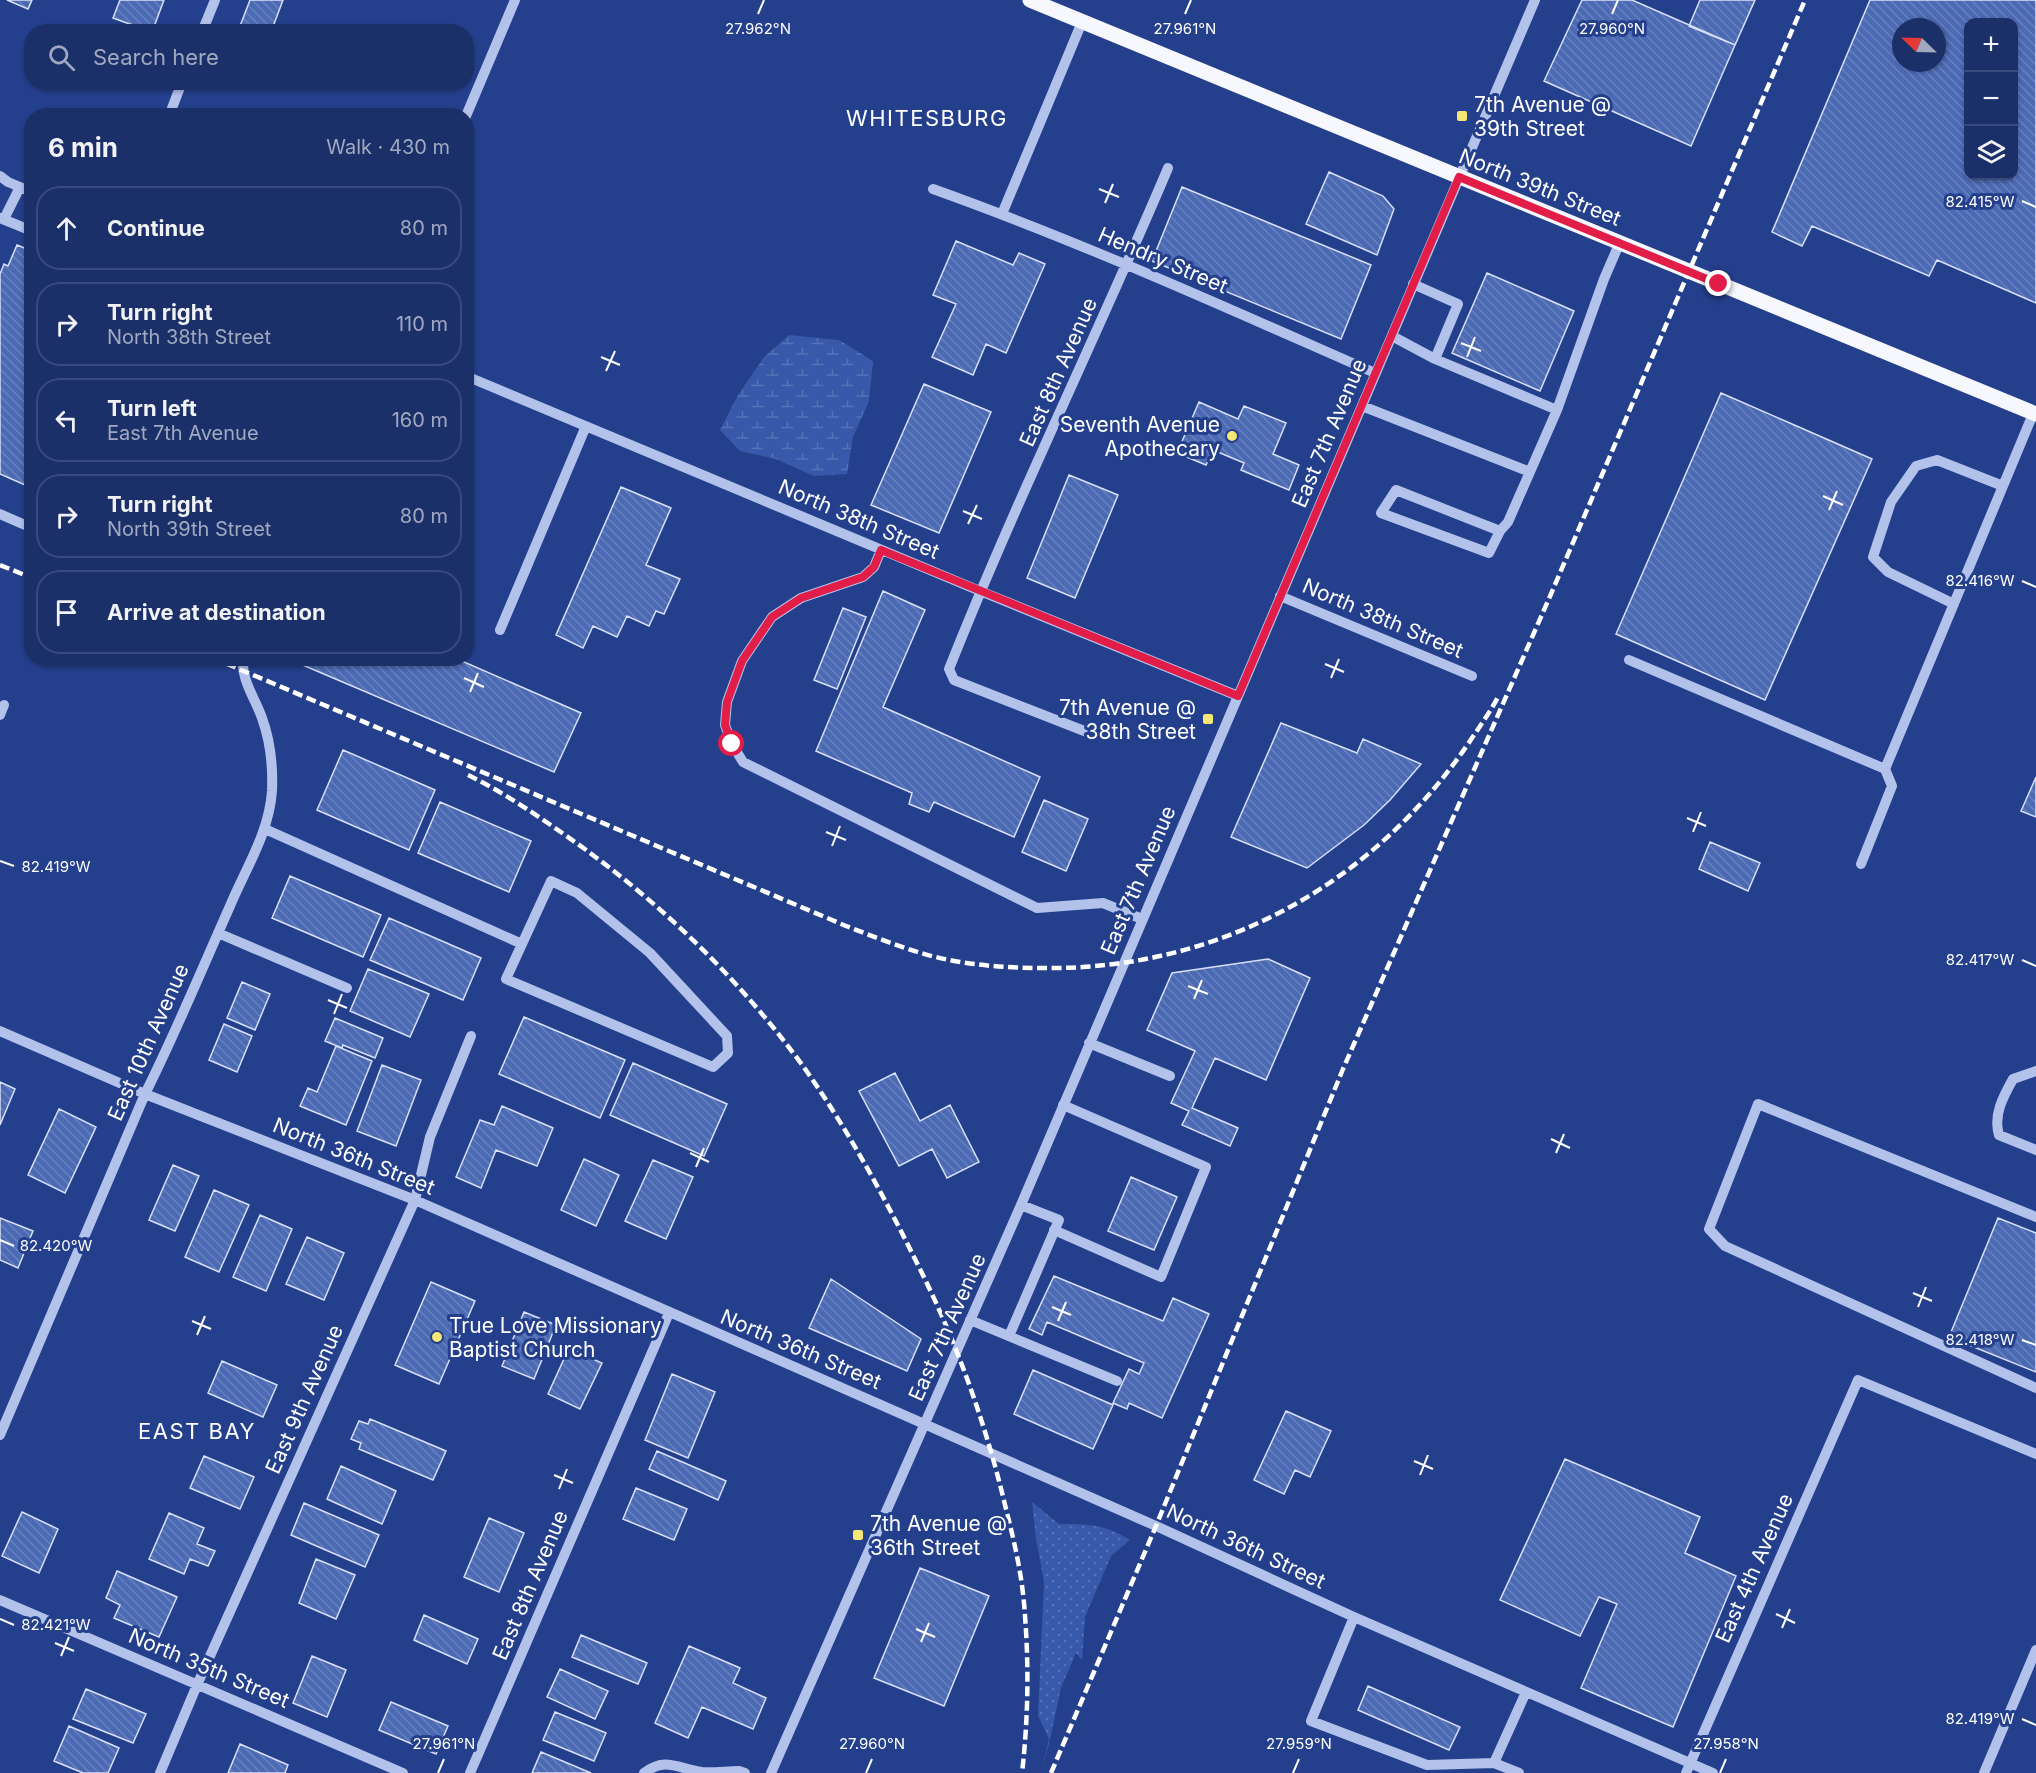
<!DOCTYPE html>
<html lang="en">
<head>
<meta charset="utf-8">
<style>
	:root { --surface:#1b2f69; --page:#24376f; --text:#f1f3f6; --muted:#a0a9c0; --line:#394a7d }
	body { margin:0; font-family:Inter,sans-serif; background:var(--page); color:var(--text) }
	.controls { position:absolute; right:18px; top:18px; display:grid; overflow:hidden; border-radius:12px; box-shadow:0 2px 4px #0004 }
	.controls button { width:54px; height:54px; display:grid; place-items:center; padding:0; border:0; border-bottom:2px solid var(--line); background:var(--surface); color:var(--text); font:30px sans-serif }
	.compass { position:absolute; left:1892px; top:18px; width:54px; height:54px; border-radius:50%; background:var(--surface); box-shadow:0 2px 4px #0004; rotate:293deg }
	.stop { position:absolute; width:18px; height:18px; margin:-14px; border:4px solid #e11d48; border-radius:50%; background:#fff }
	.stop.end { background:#e11d48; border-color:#fff; box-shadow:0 2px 6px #0008 }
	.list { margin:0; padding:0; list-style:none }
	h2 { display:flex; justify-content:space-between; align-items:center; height:78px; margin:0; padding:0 24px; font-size:26px }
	h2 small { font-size:20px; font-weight:400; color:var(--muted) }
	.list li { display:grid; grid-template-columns:39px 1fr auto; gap:18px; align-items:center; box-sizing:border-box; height:84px; margin:0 12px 12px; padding:0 12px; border:2px solid var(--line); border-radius:24px }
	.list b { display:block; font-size:22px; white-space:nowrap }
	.list p { margin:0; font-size:20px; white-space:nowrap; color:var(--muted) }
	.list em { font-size:20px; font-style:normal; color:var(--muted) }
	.icon { flex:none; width:33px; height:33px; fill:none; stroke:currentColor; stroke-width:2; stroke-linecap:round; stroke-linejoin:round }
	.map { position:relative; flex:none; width:2036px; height:1773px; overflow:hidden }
	.search { position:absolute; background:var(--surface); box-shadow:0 2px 4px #0004; left:24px; top:24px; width:450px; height:66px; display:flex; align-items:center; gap:15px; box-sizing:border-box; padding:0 21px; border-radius:24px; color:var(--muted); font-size:22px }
	.panel { position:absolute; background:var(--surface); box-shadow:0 2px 4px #0004; left:24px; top:108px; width:450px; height:558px; border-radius:24px }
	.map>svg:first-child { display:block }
	.grass { fill:url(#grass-dots) }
	.wetland { fill:url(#wetland-marsh) }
	.building { fill:url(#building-back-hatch); stroke:#d7e0f8; stroke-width:1.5; fill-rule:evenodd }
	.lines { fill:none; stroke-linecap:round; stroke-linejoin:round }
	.minor { stroke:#b2c2eb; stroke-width:10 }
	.major { stroke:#f7f8fe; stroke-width:15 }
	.rail { stroke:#fff; stroke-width:4.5; stroke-dasharray:10 4.5; stroke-linecap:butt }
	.route { stroke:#e11d48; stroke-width:8 }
	.ticks { fill:none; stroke:#fff; stroke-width:2 }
	.poi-dot { fill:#f6e775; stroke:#243f8c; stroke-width:2 }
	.labels { text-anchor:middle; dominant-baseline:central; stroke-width:6; stroke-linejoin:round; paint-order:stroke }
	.poi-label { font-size:21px; fill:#fff; stroke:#243f8c; text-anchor:start }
	.street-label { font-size:21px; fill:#fff; stroke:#243f8c }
	.neighbourhood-label { font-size:22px; letter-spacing:1.5px; fill:#fff; stroke:#243f8c }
	.ticks-label { font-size:15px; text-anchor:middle; fill:#fff; stroke:#243f8c; stroke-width:6; stroke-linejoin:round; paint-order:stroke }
</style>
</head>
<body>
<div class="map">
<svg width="2036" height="1773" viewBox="0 0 2036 1773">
	<defs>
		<pattern id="grass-dots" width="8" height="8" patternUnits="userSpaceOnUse" patternTransform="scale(1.5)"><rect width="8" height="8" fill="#3858a9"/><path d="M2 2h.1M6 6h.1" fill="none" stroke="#5671b6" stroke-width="1.8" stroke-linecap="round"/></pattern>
		<pattern id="wetland-marsh" width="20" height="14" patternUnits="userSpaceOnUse" patternTransform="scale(1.5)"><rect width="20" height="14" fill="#3858a9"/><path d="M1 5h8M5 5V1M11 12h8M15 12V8" fill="none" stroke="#5671b6"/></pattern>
		<pattern id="building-back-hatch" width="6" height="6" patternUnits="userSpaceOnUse" patternTransform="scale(1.5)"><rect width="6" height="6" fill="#4c69b3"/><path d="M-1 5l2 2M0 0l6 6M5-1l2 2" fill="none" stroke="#6780be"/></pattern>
	</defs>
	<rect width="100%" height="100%" fill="#243f8c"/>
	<!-- grass -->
	<path class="grass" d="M 1032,1502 L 1059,1524 C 1087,1524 1105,1524 1130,1540 L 1111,1556 L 1085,1617 L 1082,1660 L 1076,1653 L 1061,1688 L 1049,1744 L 1041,1773 L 1049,1739 L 1038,1716 L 1044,1582 L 1036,1539 Z"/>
	<!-- wetland -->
	<path class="wetland" d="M 789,335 L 839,340 L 873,361 L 869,401 L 853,437 L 847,474 L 814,476 L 776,459 L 740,451 L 720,430 L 738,395 L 764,357 Z"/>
	<!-- building -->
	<path class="building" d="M 7,0 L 32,0 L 28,9 Z
		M 120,0 L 164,0 L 152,32 L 113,18 Z
		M 250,0 L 283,0 L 271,32 L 256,32 L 240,26 Z
		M 1582,0 L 1632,0 L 1735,45 L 1691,146 L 1544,81 Z
		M 1700,0 L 1755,0 L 1735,45 L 1689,26 Z
		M 1870,0 L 2036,0 L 2036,303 L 1937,260 L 1929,276 L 1812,226 L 1802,246 L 1772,232 ZM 1968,22 L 2014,22 L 2014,176 L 1968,176 ZM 1901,27 L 1937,27 L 1937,63 L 1901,63 Z
		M 1329,172 L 1383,196 L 1394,209 L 1377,255 L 1306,224 Z
		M 1182,187 L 1371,265 L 1341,339 L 1152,261 Z
		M 956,241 L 1013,265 L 1019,253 L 1045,264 L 1006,353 L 986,344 L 973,375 L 932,357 L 956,304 L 933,295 Z
		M 17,245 L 32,251 L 32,488 L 0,474 L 0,274 L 4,264 L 8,266 Z
		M 1487,273 L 1574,311 L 1540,391 L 1452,353 Z
		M 924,384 L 991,412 L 939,533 L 871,505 Z
		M 1721,393 L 1872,459 L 1765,700 L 1616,634 Z
		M 1199,402 L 1238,419 L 1244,406 L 1286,423 L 1273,454 L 1299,465 L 1289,490 L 1241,470 L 1244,463 L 1213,450 L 1206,465 L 1177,453 Z
		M 1069,475 L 1118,495 L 1075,598 L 1027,578 Z
		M 621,487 L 671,508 L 646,565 L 680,579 L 664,614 L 656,611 L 649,626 L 627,616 L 617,637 L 593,626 L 583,648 L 556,635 Z
		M 883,591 L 925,610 L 883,707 L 1040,777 L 1014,837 L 934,802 L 929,812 L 909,804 L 912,793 L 816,751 Z
		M 843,608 L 866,617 L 837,689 L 814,680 Z
		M 300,658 L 455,658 L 581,713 L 554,772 L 298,663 Z
		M 1281,723 L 1357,753 L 1363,739 L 1421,764 L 1390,800 L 1364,825 L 1307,868 L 1231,837 Z
		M 343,750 L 435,790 L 409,850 L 317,810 Z
		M 2036,777 L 2036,817 L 2021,811 Z
		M 1044,800 L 1088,819 L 1066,871 L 1022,852 Z
		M 440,802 L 531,841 L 509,892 L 418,853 Z
		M 1710,842 L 1760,863 L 1748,891 L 1699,869 Z
		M 290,876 L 381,915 L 363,957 L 272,918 Z
		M 389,918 L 481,958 L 463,1000 L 370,960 Z
		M 1268,959 L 1310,978 L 1266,1080 L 1215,1058 L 1192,1108 L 1238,1128 L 1230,1146 L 1182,1125 L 1189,1111 L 1171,1103 L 1195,1051 L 1147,1030 L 1172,973 Z
		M 368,969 L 429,994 L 410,1037 L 350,1011 Z
		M 242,982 L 270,994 L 255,1030 L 227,1018 Z
		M 524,1017 L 625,1060 L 600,1118 L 499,1074 Z
		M 335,1018 L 383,1038 L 375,1058 L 343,1045 L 342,1048 L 325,1041 Z
		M 224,1024 L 252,1036 L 237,1072 L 209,1060 Z
		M 336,1046 L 372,1061 L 346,1125 L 300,1106 L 308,1088 L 317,1092 Z
		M 633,1063 L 727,1104 L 704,1156 L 610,1115 Z
		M 382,1065 L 421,1080 L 396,1146 L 357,1131 Z
		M 895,1073 L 920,1121 L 950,1105 L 979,1162 L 947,1178 L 932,1149 L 899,1166 L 859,1091 Z
		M 0,1082 L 15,1089 L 0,1125 Z
		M 502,1106 L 553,1128 L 537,1166 L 496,1150 L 481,1188 L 456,1177 L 480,1120 L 494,1125 Z
		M 59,1109 L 96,1127 L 65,1193 L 28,1175 Z
		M 584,1159 L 619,1175 L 596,1226 L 561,1210 Z
		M 653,1160 L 693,1177 L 666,1239 L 625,1221 Z
		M 173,1165 L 199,1176 L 175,1231 L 149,1220 Z
		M 1131,1177 L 1177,1197 L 1154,1250 L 1108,1231 Z
		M 214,1190 L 249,1205 L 219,1272 L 185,1257 Z
		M 260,1215 L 292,1229 L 266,1291 L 233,1277 Z
		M 0,1218 L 33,1231 L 18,1268 L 0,1260 Z
		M 1998,1218 L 2036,1233 L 2036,1372 L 1949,1337 Z
		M 307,1237 L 344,1253 L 324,1300 L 286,1284 Z
		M 1054,1276 L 1163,1321 L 1173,1298 L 1209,1314 L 1162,1418 L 1129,1403 L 1127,1409 L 1113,1403 L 1129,1369 L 1139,1374 L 1144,1363 L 1047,1322 L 1042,1335 L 1029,1329 Z
		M 831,1279 L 921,1339 L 907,1371 L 809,1328 Z
		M 431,1282 L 475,1301 L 439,1384 L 395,1365 Z
		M 524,1312 L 556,1325 L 534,1379 L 502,1366 Z
		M 569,1348 L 602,1363 L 580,1409 L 548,1394 Z
		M 222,1361 L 277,1385 L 263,1417 L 208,1393 Z
		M 1033,1370 L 1113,1405 L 1093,1449 L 1014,1414 Z
		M 672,1374 L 715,1392 L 688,1458 L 645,1440 Z
		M 1286,1411 L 1331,1431 L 1310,1477 L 1295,1470 L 1284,1494 L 1254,1480 Z
		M 370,1419 L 446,1451 L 433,1480 L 359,1449 L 361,1443 L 351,1439 L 359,1421 L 368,1424 Z
		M 657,1451 L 726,1481 L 718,1500 L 649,1469 Z
		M 204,1456 L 254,1477 L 240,1509 L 190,1488 Z
		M 1565,1459 L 1700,1517 L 1685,1553 L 1736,1576 L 1673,1727 L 1581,1688 L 1617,1604 L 1599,1597 L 1580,1636 L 1500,1600 Z
		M 341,1466 L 396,1491 L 382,1524 L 327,1499 Z
		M 636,1488 L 687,1509 L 674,1540 L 623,1519 Z
		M 304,1503 L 379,1535 L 365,1567 L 291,1535 Z
		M 22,1512 L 58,1529 L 39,1573 L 2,1556 Z
		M 169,1513 L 204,1528 L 197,1544 L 215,1551 L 208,1566 L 190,1559 L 184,1574 L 149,1559 Z
		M 489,1518 L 524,1533 L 499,1592 L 464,1577 Z
		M 316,1559 L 355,1575 L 336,1619 L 299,1603 Z
		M 920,1568 L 989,1596 L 944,1706 L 874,1678 Z
		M 117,1571 L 177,1597 L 159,1637 L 114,1618 L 120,1605 L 106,1598 Z
		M 424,1615 L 478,1639 L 467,1664 L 414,1640 Z
		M 581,1635 L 647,1663 L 638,1684 L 572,1657 Z
		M 689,1646 L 740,1668 L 733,1683 L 766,1698 L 753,1729 L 702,1707 L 688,1738 L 655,1723 Z
		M 312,1656 L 346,1670 L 327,1717 L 293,1703 Z
		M 560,1669 L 608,1691 L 595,1719 L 547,1697 Z
		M 1368,1686 L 1460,1727 L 1449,1750 L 1358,1710 Z
		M 86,1689 L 146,1714 L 133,1743 L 73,1719 Z
		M 391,1702 L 448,1726 L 436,1754 L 379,1730 Z
		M 555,1712 L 606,1733 L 594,1761 L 543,1740 Z
		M 69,1726 L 119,1748 L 108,1773 L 83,1773 L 54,1761 Z
		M 240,1744 L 288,1765 L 285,1773 L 228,1773 Z
		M 541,1752 L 591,1773 L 532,1773 Z"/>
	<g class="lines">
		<!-- minor -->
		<path class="minor" d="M 202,32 L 215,0
			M 169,116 L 182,82
			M 466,116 L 515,0
			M 0,176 L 8,182 L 32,192
			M 933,189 C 1084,243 1229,309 1375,373
			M 1002,214 L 1082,22
			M 0,218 L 32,231
			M 4,219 L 20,187
			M 1413,284 L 1458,304 L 1435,359
			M 1392,336 L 1435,359 L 1557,410
			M 466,376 L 980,591 L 1238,696
			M 1362,406 L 1530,472
			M 0,514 L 32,528
			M 1500,531 L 1396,490 L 1381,513 L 1489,553 L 1500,531 L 1508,522 L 1557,410 L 1604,279 L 1620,242
			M 881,550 L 874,567 L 863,577 L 801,598 L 772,617 L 742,661 L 727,702 L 725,725 L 732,744 L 743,762 L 1037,908 L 1103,903 L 1142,919
			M 1280,596 L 1472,676
			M 1954,604 L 1888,572 L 1873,557 L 1891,502 L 1916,466 L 1937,460 L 2003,486
			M 500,630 L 586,426
			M 1629,660 L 1885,769 L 1892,786 L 1861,864
			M 0,715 L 4,705
			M 1092,734 L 954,680 L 949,669 C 1016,500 1097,336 1168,168
			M 1885,769 L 2033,414
			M 265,829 L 522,944 L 506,979 L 713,1067 L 728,1053 L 727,1036 L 650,953 L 577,893 L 551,881 L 522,944
			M 218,933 L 347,988
			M 0,1031 L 145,1094 L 415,1200 L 1156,1526 L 1354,1617 L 1713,1773
			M 1089,1043 L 1170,1076
			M 2036,1071 L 2013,1079 C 2003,1097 1993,1115 1999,1135 L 2036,1150
			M 2036,1217 L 1758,1104 L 1709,1229 L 1725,1246 L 2036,1388
			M 1054,1230 L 1161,1277 L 1206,1167 L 1063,1105
			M 970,1320 L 1117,1381
			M 1009,1336 L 1059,1220 L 1021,1205
			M 0,1435 L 145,1094 C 176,1032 202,969 230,906 C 246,868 269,833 272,791 C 273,767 270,740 262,718 C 255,698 241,680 243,658
			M 0,1600 L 403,1773
			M 1354,1617 L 1311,1721 L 1427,1765 L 1494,1763
			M 160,1773 L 197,1685 L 415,1200 L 430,1137 L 471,1036
			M 470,1773 L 669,1313
			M 644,1773 C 666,1756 678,1769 702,1772 C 713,1773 727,1771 739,1771 L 745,1773
			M 771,1773 L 1021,1205 L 1535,0
			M 1519,1773 L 1494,1763 L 1526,1692
			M 1686,1773 L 1858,1380 L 2036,1454
			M 1984,1773 L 2036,1650"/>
		<!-- major -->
		<path class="major" d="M 1030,0 L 2036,414"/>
		<!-- rail -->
		<path class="rail" d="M 0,565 L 32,578
			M 213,658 L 846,926 C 880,939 914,953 949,960 C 980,966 1012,968 1044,968 C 1218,970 1373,885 1470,741 C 1480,726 1491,711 1499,695
			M 468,775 C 505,793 541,818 575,842 C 662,904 740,980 803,1066 C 847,1128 884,1196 918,1265 C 957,1343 986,1424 1006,1509 C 1015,1544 1023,1580 1025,1616 C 1029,1668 1028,1721 1022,1773
			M 1051,1773 L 1156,1526 L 1343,1069 L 1551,594 L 1805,0"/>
	</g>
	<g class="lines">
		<!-- route -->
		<path class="route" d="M 732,744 L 725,725 L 727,702 L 742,661 L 772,617 L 801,598 L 863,577 L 874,567 L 881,550 L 1238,696 L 1459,177 L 1719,284"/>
	</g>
	<!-- ticks -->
	<path class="ticks" d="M 758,14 L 764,0M 1185,14 L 1191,0M 1612,14 L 1618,0M 1099,189 L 1119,197M 2022,201 L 2036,207M 1105,203 L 1113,184M 1461,343 L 1481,351M 601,357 L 620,365M 1467,357 L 1475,337M 606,371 L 615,351M 1823,496 L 1843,505M 1829,510 L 1837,491M 963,511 L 982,519M 968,524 L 977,505M 2022,581 L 2036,587M 1325,664 L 1344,672M 464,678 L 484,687M 1331,678 L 1339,659M 470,692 L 478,673M 1687,818 L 1706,826M 826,832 L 846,840M 1693,832 L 1701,812M 832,846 L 840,826M 0,861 L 14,866M 2022,960 L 2036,966M 1188,986 L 1208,994M 1194,999 L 1202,980M 328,1000 L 347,1008M 334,1014 L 342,994M 1551,1139 L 1570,1148M 690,1153 L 709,1162M 1556,1153 L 1564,1134M 696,1167 L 704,1148M 0,1240 L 14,1246M 1913,1293 L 1932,1301M 1052,1307 L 1071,1315M 1918,1307 L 1926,1287M 192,1321 L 211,1329M 1058,1321 L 1066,1302M 197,1335 L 205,1316M 2022,1340 L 2036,1345M 1414,1461 L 1433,1469M 554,1475 L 573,1483M 1420,1475 L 1428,1455M 559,1489 L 567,1469M 1776,1614 L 1795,1623M 0,1619 L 14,1625M 1782,1628 L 1790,1609M 916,1629 L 935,1637M 921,1642 L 929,1623M 55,1643 L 74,1651M 61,1656 L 69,1637M 2022,1719 L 2036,1725M 438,1773 L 444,1759M 866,1773 L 872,1759M 1293,1773 L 1299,1759M 1720,1773 L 1726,1759"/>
	<!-- markers -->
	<g class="poi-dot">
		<rect x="1456" y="110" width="12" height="12" rx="3"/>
		<circle cx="1232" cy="436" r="6"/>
		<rect x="1202" y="713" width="12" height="12" rx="3"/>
		<circle cx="437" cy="1337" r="6"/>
		<rect x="852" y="1529" width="12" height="12" rx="3"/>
	</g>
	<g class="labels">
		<!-- poi labels -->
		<g class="poi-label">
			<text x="1474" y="104">7th Avenue @<tspan x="1474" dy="24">39th Street</tspan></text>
			<text x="1220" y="424" text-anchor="end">Seventh Avenue<tspan x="1220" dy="24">Apothecary</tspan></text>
			<text x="1196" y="707" text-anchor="end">7th Avenue @<tspan x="1196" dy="24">38th Street</tspan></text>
			<text x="449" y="1325">True Love Missionary<tspan x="449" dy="24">Baptist Church</tspan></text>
			<text x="870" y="1523">7th Avenue @<tspan x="870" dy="24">36th Street</tspan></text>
		</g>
		<!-- street labels -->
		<g class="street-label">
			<text transform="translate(1540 187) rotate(22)">North 39th Street</text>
			<text transform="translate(1163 260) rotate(23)">Hendry Street</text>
			<text transform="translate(1058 372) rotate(-66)">East 8th Avenue</text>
			<text transform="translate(1329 433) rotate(-67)">East 7th Avenue</text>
			<text transform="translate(859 519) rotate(23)">North 38th Street</text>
			<text transform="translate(1383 618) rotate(23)">North 38th Street</text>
			<text transform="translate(1138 880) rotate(-67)">East 7th Avenue</text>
			<text transform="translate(148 1042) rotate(-66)">East 10th Avenue</text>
			<text transform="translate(354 1156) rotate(22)">North 36th Street</text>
			<text transform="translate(947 1327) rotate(-66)">East 7th Avenue</text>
			<text transform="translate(801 1349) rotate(23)">North 36th Street</text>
			<text transform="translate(304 1399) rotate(-66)">East 9th Avenue</text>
			<text transform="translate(1246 1546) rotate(25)">North 36th Street</text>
			<text transform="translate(1754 1568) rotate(-66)">East 4th Avenue</text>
			<text transform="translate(530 1585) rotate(-67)">East 8th Avenue</text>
			<text transform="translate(209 1668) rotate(23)">North 35th Street</text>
		</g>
		<!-- neighbourhood labels -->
		<g class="neighbourhood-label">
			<text x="927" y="118">WHITESBURG</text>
			<text x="197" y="1431">EAST BAY</text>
		</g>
	</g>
	<g class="ticks-label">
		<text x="758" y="34">27.962°N</text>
		<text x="1185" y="34">27.961°N</text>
		<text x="1612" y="34">27.960°N</text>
		<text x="1980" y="207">82.415°W</text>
		<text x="1980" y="586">82.416°W</text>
		<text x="56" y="872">82.419°W</text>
		<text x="1980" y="965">82.417°W</text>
		<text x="56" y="1251">82.420°W</text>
		<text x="1980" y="1345">82.418°W</text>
		<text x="56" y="1630">82.421°W</text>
		<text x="1980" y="1724">82.419°W</text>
		<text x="444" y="1749">27.961°N</text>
		<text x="872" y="1749">27.960°N</text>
		<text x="1299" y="1749">27.959°N</text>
		<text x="1726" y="1749">27.958°N</text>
	</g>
</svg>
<div class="controls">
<button>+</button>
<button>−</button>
<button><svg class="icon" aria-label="layers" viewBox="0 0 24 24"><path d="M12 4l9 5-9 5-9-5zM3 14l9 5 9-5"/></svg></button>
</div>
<svg class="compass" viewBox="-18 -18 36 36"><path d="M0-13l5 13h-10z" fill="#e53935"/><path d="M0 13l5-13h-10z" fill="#a0a9c0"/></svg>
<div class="stop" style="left:732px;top:744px"></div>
<div class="stop end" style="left:1719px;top:284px"></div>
<div class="search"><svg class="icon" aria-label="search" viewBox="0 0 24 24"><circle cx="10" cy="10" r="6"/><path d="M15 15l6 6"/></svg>Search here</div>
<section class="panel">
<h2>6 min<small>Walk · 430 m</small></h2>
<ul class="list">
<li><svg class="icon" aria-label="ahead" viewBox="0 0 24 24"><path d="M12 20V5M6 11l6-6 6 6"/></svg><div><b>Continue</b></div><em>80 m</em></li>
<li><svg class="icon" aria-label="right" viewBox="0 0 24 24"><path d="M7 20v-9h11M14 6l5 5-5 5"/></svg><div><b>Turn right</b><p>North 38th Street</p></div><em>110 m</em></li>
<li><svg class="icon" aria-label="left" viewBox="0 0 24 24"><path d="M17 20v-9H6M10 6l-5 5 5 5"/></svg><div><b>Turn left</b><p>East 7th Avenue</p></div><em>160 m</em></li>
<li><svg class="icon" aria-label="right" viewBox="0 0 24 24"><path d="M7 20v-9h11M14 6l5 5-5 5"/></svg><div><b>Turn right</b><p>North 39th Street</p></div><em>80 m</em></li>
<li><svg class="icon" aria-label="arrive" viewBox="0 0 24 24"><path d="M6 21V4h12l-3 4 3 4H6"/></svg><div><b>Arrive at destination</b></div></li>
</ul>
</section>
</div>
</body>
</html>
